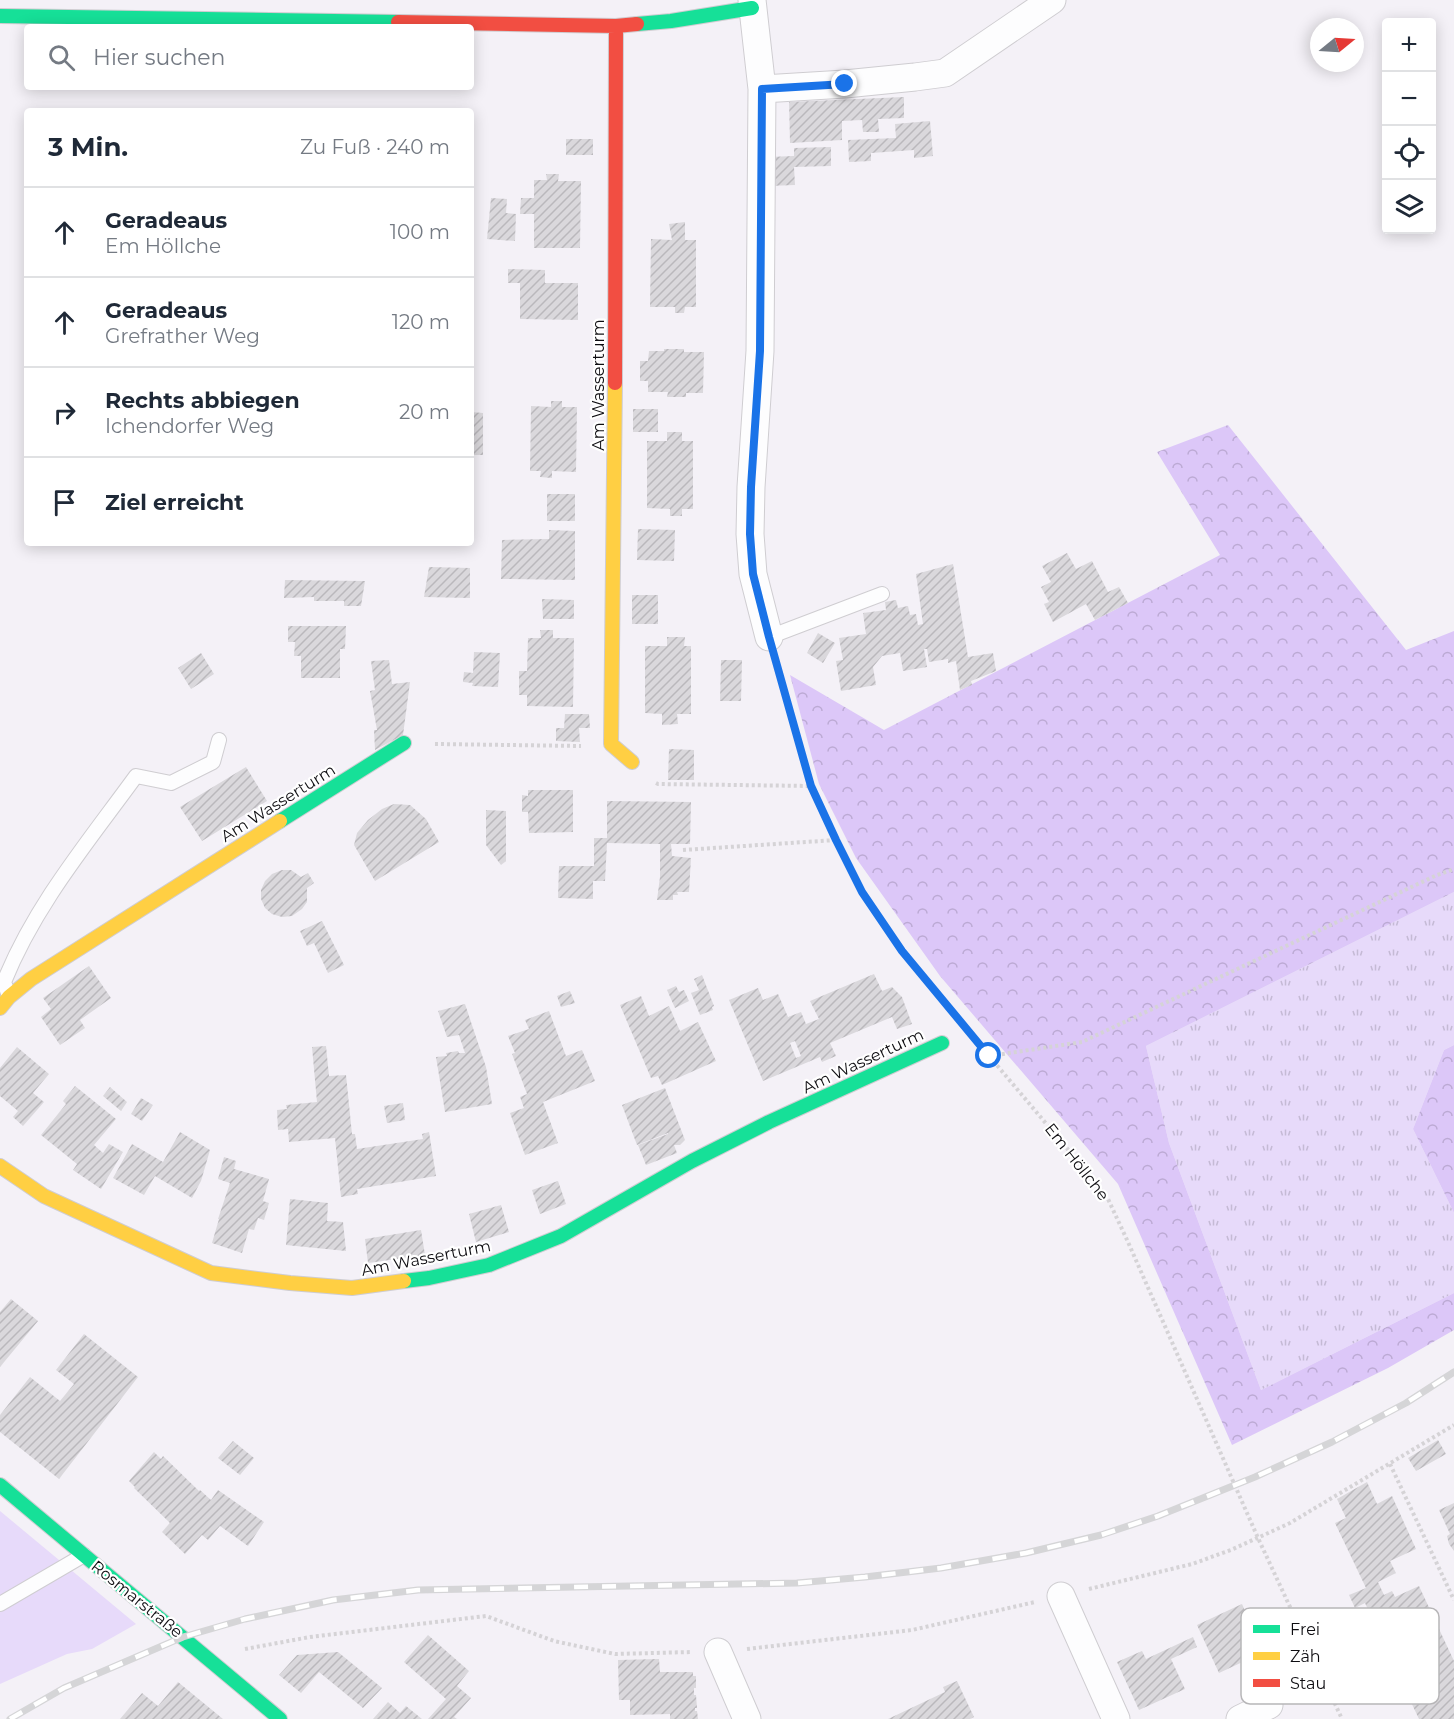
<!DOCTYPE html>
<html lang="de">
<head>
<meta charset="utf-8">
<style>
	:root { --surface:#fff; --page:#f2f2f3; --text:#1f2937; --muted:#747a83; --line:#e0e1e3 }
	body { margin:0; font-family:Montserrat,sans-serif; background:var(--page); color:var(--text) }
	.controls { position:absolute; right:18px; top:18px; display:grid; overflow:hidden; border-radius:6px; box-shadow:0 3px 15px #0003 }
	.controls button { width:54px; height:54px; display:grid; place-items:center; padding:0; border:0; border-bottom:2px solid var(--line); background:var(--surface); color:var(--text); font:30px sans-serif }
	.compass { position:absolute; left:1310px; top:18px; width:54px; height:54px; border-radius:50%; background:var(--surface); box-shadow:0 3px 15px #0003; rotate:72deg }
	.stop { position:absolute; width:18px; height:18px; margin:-14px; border:4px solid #1a73e8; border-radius:50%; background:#fff }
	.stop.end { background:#1a73e8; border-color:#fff; box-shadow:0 2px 6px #0008 }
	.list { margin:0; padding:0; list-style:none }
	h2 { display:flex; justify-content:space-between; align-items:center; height:78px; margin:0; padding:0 24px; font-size:26px }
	h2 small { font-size:20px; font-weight:400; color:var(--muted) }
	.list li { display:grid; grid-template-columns:39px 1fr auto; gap:18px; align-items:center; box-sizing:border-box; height:90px; padding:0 24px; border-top:2px solid var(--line) }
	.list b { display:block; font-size:22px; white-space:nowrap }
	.list p { margin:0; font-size:20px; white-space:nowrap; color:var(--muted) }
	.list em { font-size:20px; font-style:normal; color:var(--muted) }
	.icon { flex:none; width:33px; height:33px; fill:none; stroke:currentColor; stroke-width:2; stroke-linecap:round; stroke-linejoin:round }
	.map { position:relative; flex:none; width:1454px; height:1719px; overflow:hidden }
	.search { position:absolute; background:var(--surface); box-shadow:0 3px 15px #0003; left:24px; top:24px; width:450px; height:66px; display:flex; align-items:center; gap:15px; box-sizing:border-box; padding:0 21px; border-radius:6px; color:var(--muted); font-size:22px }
	.panel { position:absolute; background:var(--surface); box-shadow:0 3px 15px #0003; left:24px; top:108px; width:450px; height:438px; border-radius:6px }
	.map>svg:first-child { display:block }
	.grass { fill:url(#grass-tufts) }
	.forest { fill:url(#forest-crowns) }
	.garden { fill:#e7dafa }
	.building { fill:url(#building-hatch); fill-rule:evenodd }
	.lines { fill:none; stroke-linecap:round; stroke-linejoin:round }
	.lane-casing { stroke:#cfcdd1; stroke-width:16 }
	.street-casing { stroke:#cfcdd1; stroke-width:29 }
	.fast-casing { stroke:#cfcdd1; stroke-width:16 }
	.slow-casing { stroke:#cfcdd1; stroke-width:16 }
	.jam-casing { stroke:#cfcdd1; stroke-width:16 }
	.path { stroke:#d5d3d6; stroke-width:4; stroke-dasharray:3 3; stroke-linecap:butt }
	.lane { stroke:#fdfdfe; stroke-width:14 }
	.street { stroke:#fdfdfe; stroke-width:27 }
	.fast { stroke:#16e098; stroke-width:14 }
	.slow { stroke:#ffcf43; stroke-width:14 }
	.jam { stroke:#f24e42; stroke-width:14 }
	.rail-casing { stroke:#d5d5d7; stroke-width:7 }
	.rail { stroke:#fff; stroke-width:4.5; stroke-dasharray:14; stroke-linecap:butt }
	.route { stroke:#1a73e8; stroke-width:8 }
	.labels { text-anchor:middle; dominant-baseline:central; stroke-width:4.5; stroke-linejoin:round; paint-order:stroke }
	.street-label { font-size:16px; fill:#0e0d11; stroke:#fff }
	.key { fill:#fff; stroke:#b7b6b8; stroke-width:1.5 }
	.key-label { font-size:16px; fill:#0e0d11 }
</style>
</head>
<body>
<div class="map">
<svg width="1454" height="1719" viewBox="0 0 1454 1719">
	<defs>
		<pattern id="grass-tufts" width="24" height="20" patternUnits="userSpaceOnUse" patternTransform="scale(1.5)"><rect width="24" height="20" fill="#e7dafa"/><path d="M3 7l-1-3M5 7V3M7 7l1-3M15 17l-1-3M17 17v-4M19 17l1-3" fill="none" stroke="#c5bad5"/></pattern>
		<pattern id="forest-crowns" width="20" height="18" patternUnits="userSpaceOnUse" patternTransform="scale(1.5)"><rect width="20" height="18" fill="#dcc7f8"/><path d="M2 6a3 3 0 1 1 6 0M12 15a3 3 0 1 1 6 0" fill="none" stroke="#bcaad4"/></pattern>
		<pattern id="building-hatch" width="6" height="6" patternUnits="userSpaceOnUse" patternTransform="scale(1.5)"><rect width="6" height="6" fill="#dad8dc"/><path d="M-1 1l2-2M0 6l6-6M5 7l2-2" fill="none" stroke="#bab8bc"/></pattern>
	</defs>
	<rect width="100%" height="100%" fill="#f4f1f7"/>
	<!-- grass -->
	<path class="grass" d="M 1454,892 L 1454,1045 L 1444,1050 L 1413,1129 L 1454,1213 L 1454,1293 L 1261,1390 L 1169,1143 L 1146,1046 Z"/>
	<!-- forest -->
	<path class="forest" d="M 1228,425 L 1406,650 L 1454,631 L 1454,892 L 1146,1046 L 1169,1143 L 1261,1390 L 1454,1293 L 1454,1330 L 1388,1368 L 1232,1445 L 1118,1184 L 940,976 L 856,858 L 819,784 L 790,675 L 884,730 L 1220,555 L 1157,452 Z
		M 1454,1045 L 1454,1213 L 1413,1129 L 1444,1050 Z"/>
	<!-- garden -->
	<path class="garden" d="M 0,1511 L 136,1624 L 92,1649 L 67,1654 L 0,1684 Z"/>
	<!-- building -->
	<path class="building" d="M 904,97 L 904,118 L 878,119 L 879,132 L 863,132 L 862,120 L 842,121 L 842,140 L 790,143 L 789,102 Z
		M 930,121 L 933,156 L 914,158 L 914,150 L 871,153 L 871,161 L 849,162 L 848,140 L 896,138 L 895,124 Z
		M 566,139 L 593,139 L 593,155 L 566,155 Z
		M 831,147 L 831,166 L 794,167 L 795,185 L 769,186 L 768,157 L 794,156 L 794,148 Z
		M 546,174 L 559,174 L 558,181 L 581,181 L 580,248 L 534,248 L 534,214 L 520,214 L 521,198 L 534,198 L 534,180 L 547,180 Z
		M 491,198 L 507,199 L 506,213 L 516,214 L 515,241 L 487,239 Z
		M 685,222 L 685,240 L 696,240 L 696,307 L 685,307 L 684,313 L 675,313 L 675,307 L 650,307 L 651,239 L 672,240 L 669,224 Z
		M 508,269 L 545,270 L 545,283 L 578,283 L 578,320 L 520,319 L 520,283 L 508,283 Z
		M 664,349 L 684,349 L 684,352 L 704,352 L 703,393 L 686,393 L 686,397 L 667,397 L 668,392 L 648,392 L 648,381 L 640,381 L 640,361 L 648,361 L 649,351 L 664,351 Z
		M 551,401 L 562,401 L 562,407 L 577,407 L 576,472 L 552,471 L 552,478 L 540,477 L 541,471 L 530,471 L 531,406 L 551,407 Z
		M 633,409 L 658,409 L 658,432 L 633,432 Z
		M 471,412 L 483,413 L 483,455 L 471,455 Z
		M 667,432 L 682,432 L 682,441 L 693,441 L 693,509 L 682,509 L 682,516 L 670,516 L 670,509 L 647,508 L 647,441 L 667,441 Z
		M 547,494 L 575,494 L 575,521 L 547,521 Z
		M 638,529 L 675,530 L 674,561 L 637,560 Z
		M 549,530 L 575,531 L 575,580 L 501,579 L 502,540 L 549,539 Z
		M 1067,553 L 1076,569 L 1092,561 L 1108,592 L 1119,587 L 1128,603 L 1095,620 L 1086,604 L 1053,622 L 1044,604 L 1049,602 L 1041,587 L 1051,582 L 1042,566 Z
		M 953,564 L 968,657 L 993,653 L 996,671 L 971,681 L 972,685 L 960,690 L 956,661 L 948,663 L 948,659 L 929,662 L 927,649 L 924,649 L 927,667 L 903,671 L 900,653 L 882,656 L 873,667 L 876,685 L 841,691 L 836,661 L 843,660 L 839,638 L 866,634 L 863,613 L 886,610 L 885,602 L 896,600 L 898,608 L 908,606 L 910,615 L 916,614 L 918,625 L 923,624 L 916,574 Z
		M 429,567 L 470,568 L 470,598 L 424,597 Z
		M 285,580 L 365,581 L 361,606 L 344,606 L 344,601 L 314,601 L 314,597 L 284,598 Z
		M 632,595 L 658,595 L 658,624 L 632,624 Z
		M 542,599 L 574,600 L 574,619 L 543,619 Z
		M 288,626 L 346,626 L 345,649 L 340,649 L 340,678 L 301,678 L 301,656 L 294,656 L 295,642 L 288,642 Z
		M 540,630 L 553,630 L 553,638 L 574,638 L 573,707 L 527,706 L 527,695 L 519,695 L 519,671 L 527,671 L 528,638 L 541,638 Z
		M 818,633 L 835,643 L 823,663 L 807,653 Z
		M 667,637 L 685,637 L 684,646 L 691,646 L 691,714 L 677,714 L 678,724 L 662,725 L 662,714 L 645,713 L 645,646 L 667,646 Z
		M 474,652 L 500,653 L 498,687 L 472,686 L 473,683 L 463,682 L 464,672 L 473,673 Z
		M 201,653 L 214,674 L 191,689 L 178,668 Z
		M 389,660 L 392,684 L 410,682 L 403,735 L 375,750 L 374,730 L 377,730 L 370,691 L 375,690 L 371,661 Z
		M 721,660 L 742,660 L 741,701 L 720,701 Z
		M 565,714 L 589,714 L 590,728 L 579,728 L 580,742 L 556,741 L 556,728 L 564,728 Z
		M 669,749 L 694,750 L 694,780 L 668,780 Z
		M 246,767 L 267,801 L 202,841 L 180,807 Z
		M 528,790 L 573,790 L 573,832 L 529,833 L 528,812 L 522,812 L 522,795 L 528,796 Z
		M 607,801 L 691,802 L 690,844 L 671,844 L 672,856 L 691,858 L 689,892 L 677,892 L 678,895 L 673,895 L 673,900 L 657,900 L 660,877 L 660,844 L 607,843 L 605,881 L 593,881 L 593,899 L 558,898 L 559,866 L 594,866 L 594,838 L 607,838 Z
		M 394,804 L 410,805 L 426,819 L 439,842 L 375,881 L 354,845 L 357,833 L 368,820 L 382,809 Z
		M 486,810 L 506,811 L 506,861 L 501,865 L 486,845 Z
		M 282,870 L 291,870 L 301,877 L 308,873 L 314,883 L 307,888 L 307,902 L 302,909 L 292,916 L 282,917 L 272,914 L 265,908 L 261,899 L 261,890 L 265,881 L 272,874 Z
		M 322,921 L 344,965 L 328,973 L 314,943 L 307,946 L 300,931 Z
		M 89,966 L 111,998 L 80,1020 L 85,1028 L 60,1045 L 41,1017 L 51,1009 L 43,998 Z
		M 874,974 L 882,991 L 892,987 L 902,997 L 912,1024 L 897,1029 L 892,1017 L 830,1043 L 836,1056 L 822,1062 L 820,1057 L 763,1081 L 729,1000 L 758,988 L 763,1000 L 778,994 L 788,1017 L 801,1012 L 806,1024 L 819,1019 L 810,1001 ZM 795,1041 L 801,1056 L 796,1058 L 790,1043 Z
		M 702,975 L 714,1006 L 712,1007 L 713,1010 L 700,1015 L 691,993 L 699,990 L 694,979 Z
		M 676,986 L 679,992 L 684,990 L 689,1001 L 675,1008 L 667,990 Z
		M 570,991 L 575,1003 L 561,1007 L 557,996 Z
		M 641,996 L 649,1016 L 669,1006 L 680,1031 L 698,1022 L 716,1061 L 662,1085 L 658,1076 L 651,1078 L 620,1005 Z
		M 465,1004 L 486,1067 L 492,1104 L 445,1112 L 436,1057 L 447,1056 L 446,1053 L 458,1051 L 459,1053 L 465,1053 L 459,1035 L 447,1037 L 438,1011 Z
		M 549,1011 L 566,1056 L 582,1050 L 595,1081 L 543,1102 L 558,1143 L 525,1155 L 510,1113 L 524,1108 L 520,1097 L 527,1094 L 512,1054 L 515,1053 L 508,1036 L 529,1029 L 525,1020 Z
		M 326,1046 L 329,1076 L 346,1075 L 352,1134 L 355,1134 L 357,1149 L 423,1139 L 422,1134 L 429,1132 L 436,1176 L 357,1189 L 358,1194 L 341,1197 L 335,1138 L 289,1142 L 288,1129 L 278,1130 L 277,1110 L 287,1109 L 286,1105 L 317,1102 L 312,1047 Z
		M 17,1047 L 49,1074 L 33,1093 L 44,1102 L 23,1126 L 13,1117 L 18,1111 L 0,1096 L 0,1068 Z
		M 75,1086 L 116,1119 L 94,1145 L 103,1153 L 109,1144 L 123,1152 L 101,1189 L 73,1170 L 77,1164 L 41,1135 L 66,1104 L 63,1101 Z
		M 110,1087 L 127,1102 L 121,1111 L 103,1096 Z
		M 665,1088 L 685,1140 L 680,1145 L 674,1145 L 677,1153 L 646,1165 L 638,1145 L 668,1134 L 668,1133 L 637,1145 L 622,1105 Z
		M 141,1098 L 153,1105 L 142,1121 L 131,1114 Z
		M 403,1103 L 405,1120 L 387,1123 L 384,1106 Z
		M 180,1132 L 210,1150 L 201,1181 L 192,1198 L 155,1176 L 144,1195 L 113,1178 L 132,1144 L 163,1162 Z
		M 224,1157 L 236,1161 L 234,1169 L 269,1179 L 263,1201 L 269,1203 L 264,1220 L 258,1218 L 254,1230 L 249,1229 L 242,1253 L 212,1243 L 219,1219 L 218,1219 L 230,1183 L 218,1179 Z
		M 558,1181 L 566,1204 L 540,1214 L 532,1190 Z
		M 290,1199 L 328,1203 L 327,1221 L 343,1222 L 346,1251 L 286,1245 Z
		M 501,1205 L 509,1232 L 476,1242 L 469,1214 Z
		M 421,1230 L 425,1255 L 368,1263 L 365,1239 Z
		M 11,1299 L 38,1321 L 0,1367 L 0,1312 Z
		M 84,1334 L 138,1377 L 59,1479 L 0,1432 L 0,1415 L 30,1377 L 60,1401 L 74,1384 L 56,1370 Z
		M 1438,1440 L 1446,1454 L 1416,1471 L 1408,1458 Z
		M 233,1441 L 254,1458 L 240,1475 L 218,1458 Z
		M 154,1452 L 161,1459 L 163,1456 L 199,1491 L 200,1490 L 211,1500 L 218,1490 L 264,1522 L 248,1546 L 220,1526 L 208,1540 L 202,1535 L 185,1554 L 162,1532 L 170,1523 L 134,1488 L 135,1487 L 129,1481 Z
		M 1367,1482 L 1377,1504 L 1392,1496 L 1416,1549 L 1390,1561 L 1396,1573 L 1378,1582 L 1384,1595 L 1392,1591 L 1395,1597 L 1419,1586 L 1454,1661 L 1454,1719 L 1419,1719 L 1409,1698 L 1404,1701 L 1387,1664 L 1392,1662 L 1365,1603 L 1355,1608 L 1349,1595 L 1366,1588 L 1335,1523 L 1346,1518 L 1337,1499 Z
		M 1454,1503 L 1454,1551 L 1449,1544 L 1447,1536 L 1450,1534 L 1439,1510 Z
		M 1242,1604 L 1264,1652 L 1219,1673 L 1197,1625 Z
		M 428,1635 L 469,1671 L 457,1686 L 471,1698 L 454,1717 L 457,1719 L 428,1719 L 446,1699 L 404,1662 Z
		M 1193,1637 L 1197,1647 L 1171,1659 L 1185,1689 L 1139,1710 L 1117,1662 L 1142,1651 L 1146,1659 Z
		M 338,1652 L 382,1688 L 363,1708 L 319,1672 L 301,1693 L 279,1675 L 297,1655 Z
		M 659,1659 L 660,1672 L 693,1672 L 693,1676 L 696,1676 L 696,1688 L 694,1688 L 694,1695 L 696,1695 L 697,1708 L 695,1708 L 695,1711 L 697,1711 L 698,1719 L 670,1719 L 670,1714 L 630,1715 L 630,1700 L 619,1700 L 618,1660 Z
		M 957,1681 L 974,1717 L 970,1719 L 888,1719 L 945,1692 L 943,1687 Z
		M 178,1682 L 223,1719 L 120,1719 L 142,1693 L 158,1706 Z
		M 388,1702 L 400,1713 L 406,1706 L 422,1719 L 373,1719 Z"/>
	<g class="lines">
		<defs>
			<path id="lane" d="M 769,637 L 882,594
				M 9,996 L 4,982 C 35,905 88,842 136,776 L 171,783 L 213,762 L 219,740
				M 0,1604 L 84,1555"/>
			<path id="street" d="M 752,0 L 762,89 L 760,351 L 751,487 L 750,534 L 753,574 L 769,637
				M 762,89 L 845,84 L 915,77 L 945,73 L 1052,0
				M 1061,1596 L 1116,1719
				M 718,1652 L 747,1719
				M 1240,1719 L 1269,1705"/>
			<path id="fast" d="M 0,16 L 398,22
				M 637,24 L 671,21 L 752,8
				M 280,821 L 404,743
				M 404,1281 L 429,1278 L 489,1265 L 561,1236 L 692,1161 L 769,1122 L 942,1043
				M 0,1485 L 280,1719"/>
			<path id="slow" d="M 615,383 L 611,744 L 632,762
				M 0,1008 L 9,997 L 31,979 L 280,821
				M 0,1166 L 44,1196 L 211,1273 L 290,1283 L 352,1288 L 404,1281"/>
			<path id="jam" d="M 398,22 L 616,26 L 637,24
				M 615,383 L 616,26"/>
		</defs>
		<!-- lane casing -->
		<use href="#lane" class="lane-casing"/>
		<!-- street casing -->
		<use href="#street" class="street-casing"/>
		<!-- fast casing -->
		<use href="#fast" class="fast-casing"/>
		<!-- slow casing -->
		<use href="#slow" class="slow-casing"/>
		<!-- jam casing -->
		<use href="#jam" class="jam-casing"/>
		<!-- path -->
		<path class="path" d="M 776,663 L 811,786 L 836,840 L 862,892 L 902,951 L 954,1013
			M 435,744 L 581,746
			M 656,783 L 658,784 L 811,786
			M 683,850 L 836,840
			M 974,1038 L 1086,1171 L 1108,1199 L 1128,1242 L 1258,1538 L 1342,1719
			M 990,1056 L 1082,1042 L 1437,875 L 1454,869
			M 1390,1464 L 1454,1600
			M 1089,1589 L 1192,1564 L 1231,1550 L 1290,1523 L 1454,1425
			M 245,1649 L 310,1637 L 486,1616 L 554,1641 L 615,1654 L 692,1652
			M 747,1649 L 912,1630 L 1035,1602
			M 1295,1696 L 1324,1682"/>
		<!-- lane -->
		<use href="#lane" class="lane"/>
		<!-- street -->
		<use href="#street" class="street"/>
		<!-- fast -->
		<use href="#fast" class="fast"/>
		<!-- slow -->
		<use href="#slow" class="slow"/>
		<!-- jam -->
		<use href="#jam" class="jam"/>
		<defs>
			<path id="rail" d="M 10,1719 L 64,1688 L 183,1637 L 245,1619 L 333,1600 L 418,1590 L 797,1583 L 865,1577 L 941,1568 L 1026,1553 L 1101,1535 L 1158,1516 L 1255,1477 L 1332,1442 L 1406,1403 L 1454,1372"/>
		</defs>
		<!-- rail casing -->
		<use href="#rail" class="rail-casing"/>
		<!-- rail -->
		<use href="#rail" class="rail"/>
	</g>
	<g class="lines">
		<!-- route -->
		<path class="route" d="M 845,84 L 762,89 L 760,351 L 751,487 L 750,534 L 753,574 L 769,637 L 811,786 L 836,840 L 862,892 L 902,951 L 989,1056"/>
	</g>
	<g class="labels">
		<!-- street labels -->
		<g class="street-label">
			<text transform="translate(598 385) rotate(-90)">Am Wasserturm</text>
			<text transform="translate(278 803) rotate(-32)">Am Wasserturm</text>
			<text transform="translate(863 1061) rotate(-25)">Am Wasserturm</text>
			<text transform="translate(1077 1162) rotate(52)">Em Höllche</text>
			<text transform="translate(426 1258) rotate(-11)">Am Wasserturm</text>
			<text transform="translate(137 1599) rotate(39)">Rosmarstraße</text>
		</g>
	</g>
	<!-- legend -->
	<rect x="1241" y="1608" width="198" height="96" rx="9" class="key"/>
	<rect x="1253" y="1625" width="27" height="8" fill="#16e098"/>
	<rect x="1253" y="1652" width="27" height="8" fill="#ffcf43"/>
	<rect x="1253" y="1679" width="27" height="8" fill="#f24e42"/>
	<g class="key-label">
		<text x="1290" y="1635">Frei</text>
		<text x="1290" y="1662">Zäh</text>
		<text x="1290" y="1689">Stau</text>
	</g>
</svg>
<div class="controls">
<button>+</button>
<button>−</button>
<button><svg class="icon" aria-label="locate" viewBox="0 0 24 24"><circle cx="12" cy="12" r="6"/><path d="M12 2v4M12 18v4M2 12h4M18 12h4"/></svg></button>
<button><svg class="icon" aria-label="layers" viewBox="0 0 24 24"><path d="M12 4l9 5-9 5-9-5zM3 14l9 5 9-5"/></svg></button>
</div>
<svg class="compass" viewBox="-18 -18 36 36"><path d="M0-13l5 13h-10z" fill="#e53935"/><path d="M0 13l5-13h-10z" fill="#747a83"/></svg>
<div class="stop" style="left:989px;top:1056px"></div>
<div class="stop end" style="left:845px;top:84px"></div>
<div class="search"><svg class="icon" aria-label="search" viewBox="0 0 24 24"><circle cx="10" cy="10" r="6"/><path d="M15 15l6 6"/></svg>Hier suchen</div>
<section class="panel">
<h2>3 Min.<small>Zu Fuß · 240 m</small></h2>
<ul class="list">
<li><svg class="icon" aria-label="ahead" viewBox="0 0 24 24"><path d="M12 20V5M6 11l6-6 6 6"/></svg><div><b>Geradeaus</b><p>Em Höllche</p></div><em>100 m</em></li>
<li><svg class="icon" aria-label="ahead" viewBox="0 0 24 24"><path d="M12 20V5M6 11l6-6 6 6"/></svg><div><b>Geradeaus</b><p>Grefrather Weg</p></div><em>120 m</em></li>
<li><svg class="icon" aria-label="right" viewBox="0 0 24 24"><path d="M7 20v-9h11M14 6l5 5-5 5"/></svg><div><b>Rechts abbiegen</b><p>Ichendorfer Weg</p></div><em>20 m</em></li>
<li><svg class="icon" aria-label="arrive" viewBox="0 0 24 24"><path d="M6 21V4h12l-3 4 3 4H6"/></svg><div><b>Ziel erreicht</b></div></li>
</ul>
</section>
</div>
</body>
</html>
